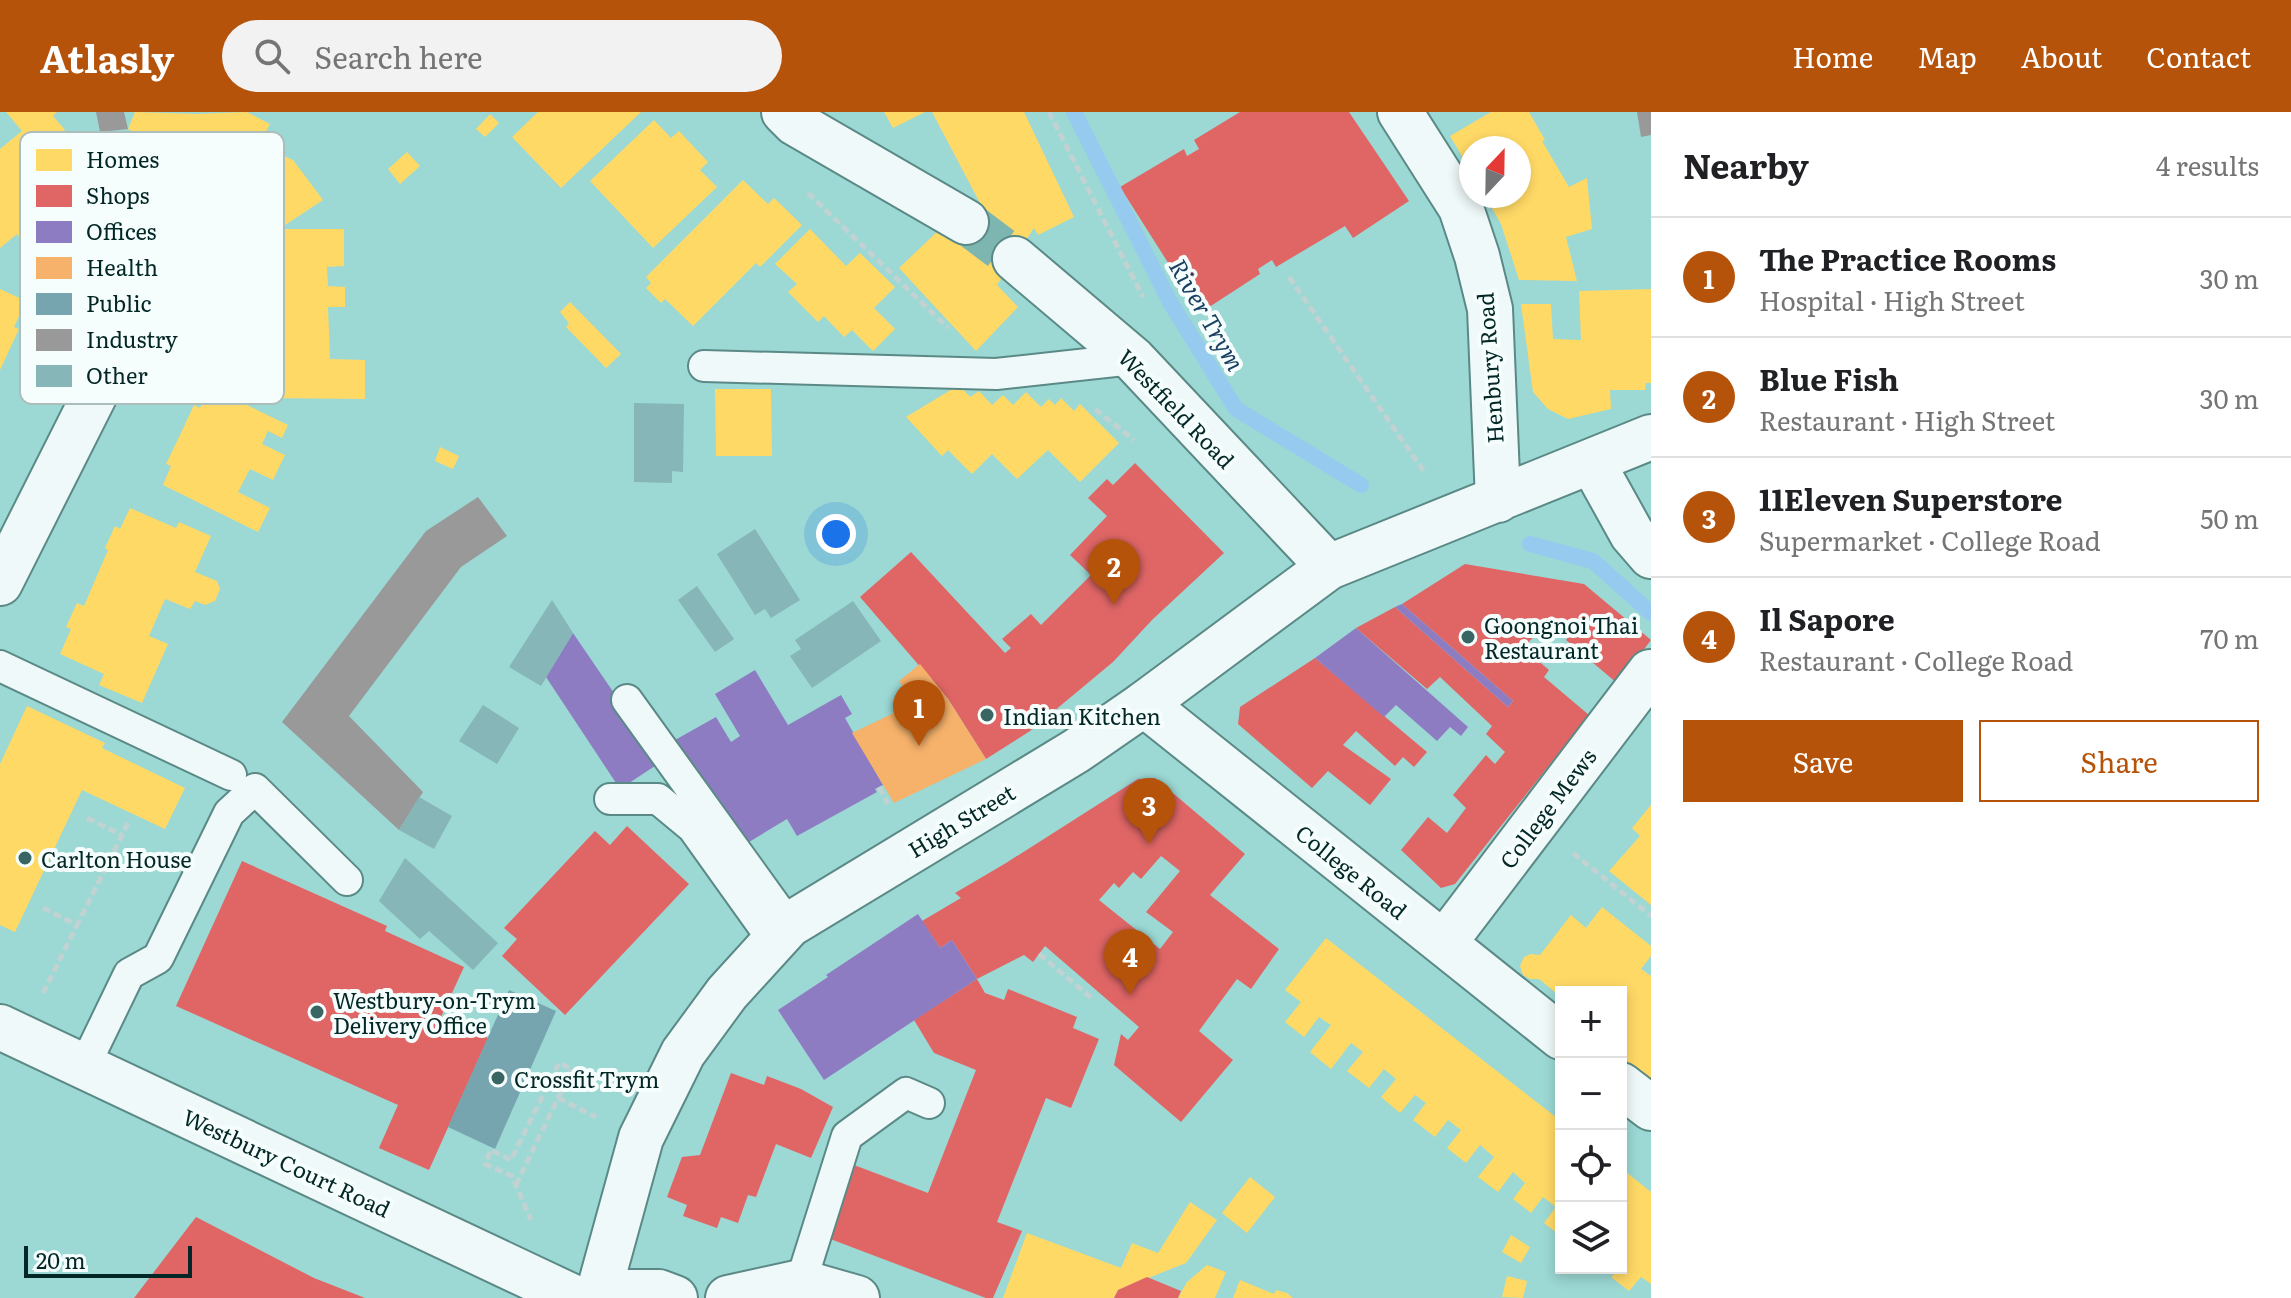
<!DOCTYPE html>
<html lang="en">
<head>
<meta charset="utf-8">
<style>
	:root { --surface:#fff; --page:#f2f2f2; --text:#202124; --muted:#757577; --line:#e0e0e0; --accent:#b45309 }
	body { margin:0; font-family:Literata,serif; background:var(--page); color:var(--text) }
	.controls { position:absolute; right:24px; bottom:24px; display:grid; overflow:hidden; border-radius:0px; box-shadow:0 4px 12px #0003 }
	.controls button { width:72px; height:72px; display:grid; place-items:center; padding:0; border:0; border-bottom:2px solid var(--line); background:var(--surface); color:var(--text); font:40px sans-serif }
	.compass { position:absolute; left:1459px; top:24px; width:72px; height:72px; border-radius:50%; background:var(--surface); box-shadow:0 4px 12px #0003; rotate:22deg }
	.scale { position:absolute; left:24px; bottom:20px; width:168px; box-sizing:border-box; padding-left:8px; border:4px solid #032726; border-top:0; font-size:22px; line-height:28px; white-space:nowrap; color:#032726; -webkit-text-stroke:6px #f5fefd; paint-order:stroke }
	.you { position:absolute; left:836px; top:422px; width:28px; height:28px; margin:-20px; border:6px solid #fff; border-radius:50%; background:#1a73e8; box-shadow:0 0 0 12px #1a73e833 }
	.badge { display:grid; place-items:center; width:52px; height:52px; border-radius:50%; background:var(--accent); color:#fff; font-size:26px; font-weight:700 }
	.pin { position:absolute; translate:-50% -66px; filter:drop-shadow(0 2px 4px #0008) }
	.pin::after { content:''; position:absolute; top:42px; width:28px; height:24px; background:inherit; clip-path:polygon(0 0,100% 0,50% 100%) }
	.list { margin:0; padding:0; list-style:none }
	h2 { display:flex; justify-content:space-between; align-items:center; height:104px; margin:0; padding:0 32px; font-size:34px }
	h2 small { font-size:26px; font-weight:400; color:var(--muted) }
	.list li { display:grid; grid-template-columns:52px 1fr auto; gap:24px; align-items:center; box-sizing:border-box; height:120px; padding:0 32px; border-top:2px solid var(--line) }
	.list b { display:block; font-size:30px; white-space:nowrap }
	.list p { margin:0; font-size:26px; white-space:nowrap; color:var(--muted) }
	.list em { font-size:26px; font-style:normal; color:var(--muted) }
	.actions { display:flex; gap:16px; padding:24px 32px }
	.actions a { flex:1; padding:18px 0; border:2px solid var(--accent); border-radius:0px; text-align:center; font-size:28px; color:var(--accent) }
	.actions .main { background:var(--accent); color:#fff }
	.icon { flex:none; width:44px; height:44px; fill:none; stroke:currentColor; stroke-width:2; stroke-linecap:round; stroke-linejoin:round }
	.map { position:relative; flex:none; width:1651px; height:1186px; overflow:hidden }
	header { display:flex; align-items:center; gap:48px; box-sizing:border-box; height:112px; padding:0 40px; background:var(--accent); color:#fff }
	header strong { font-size:38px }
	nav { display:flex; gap:44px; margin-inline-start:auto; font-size:28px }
	.search { width:560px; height:72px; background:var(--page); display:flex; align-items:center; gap:20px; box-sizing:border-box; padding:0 28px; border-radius:44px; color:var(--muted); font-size:30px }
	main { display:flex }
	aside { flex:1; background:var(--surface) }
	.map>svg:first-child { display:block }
	.homes { fill:#ffd966 }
	.shops { fill:#e06666; fill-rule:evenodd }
	.offices { fill:#8e7cc3 }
	.health { fill:#f6b26b }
	.public { fill:#76a5af }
	.industry { fill:#999 }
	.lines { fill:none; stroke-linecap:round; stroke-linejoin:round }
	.stream { stroke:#96cbef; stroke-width:16 }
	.building { fill:#86b6b7 }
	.street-tunnel { stroke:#7db5b1; stroke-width:44; stroke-dasharray:44 22; stroke-linecap:butt }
	.lane-casing { stroke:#5a8986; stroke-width:34 }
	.street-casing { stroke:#5a8986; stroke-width:48 }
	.secondary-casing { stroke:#5a8986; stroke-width:48 }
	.path { stroke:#c0d2d1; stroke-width:5; stroke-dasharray:8 4; stroke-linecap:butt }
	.lane { stroke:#f0f9f9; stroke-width:30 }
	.street { stroke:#f0f9f9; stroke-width:44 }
	.secondary { stroke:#f0f9f9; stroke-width:44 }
	.poi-dot { fill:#396563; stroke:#f5fefd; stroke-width:3 }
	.labels { text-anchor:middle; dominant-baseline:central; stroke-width:8; stroke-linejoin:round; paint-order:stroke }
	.street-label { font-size:22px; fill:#032726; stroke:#f5fefd }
	.poi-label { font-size:22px; fill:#032726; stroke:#f5fefd; text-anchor:start }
	.water-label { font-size:24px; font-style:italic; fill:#1c3f62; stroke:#f5fefd }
	.key { fill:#f5fefd; stroke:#acbebc; stroke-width:2 }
	.key-label { font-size:22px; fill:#032726 }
</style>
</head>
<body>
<header>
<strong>Atlasly</strong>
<div class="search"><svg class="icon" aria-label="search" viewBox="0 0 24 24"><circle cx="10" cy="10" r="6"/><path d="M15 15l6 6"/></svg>Search here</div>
<nav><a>Home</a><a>Map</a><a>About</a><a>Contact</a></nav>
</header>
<main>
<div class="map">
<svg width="1651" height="1186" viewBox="0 0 1651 1186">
	<rect width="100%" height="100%" fill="#9cd8d4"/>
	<!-- homes -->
	<path class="homes" d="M 6,0 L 57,0 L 53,4 L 65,18 L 50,31 L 79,67 L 60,83 L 64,88 L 19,125 L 17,122 L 0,136 L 0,37 L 22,19 Z
		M 135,0 L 196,2 L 247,0 L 270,12 L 259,32 L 293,48 L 323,88 L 279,117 L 261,95 L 243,87 L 233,103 L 135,53 L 148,28 L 128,17 Z
		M 538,0 L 641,0 L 561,76 L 512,25 Z
		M 884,0 L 925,0 L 893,16 Z
		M 932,0 L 1024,0 L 1074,105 L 1038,123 L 1034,116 L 997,173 L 1018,195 L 976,239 L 899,156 L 940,117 L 953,129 L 980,91 Z
		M 1491,0 L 1529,0 L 1545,28 L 1542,29 L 1569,75 L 1587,66 L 1592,117 L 1566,125 L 1577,169 L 1519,168 L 1501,112 L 1485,84 L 1519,84 L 1519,36 L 1471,36 L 1471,59 L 1450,24 Z
		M 490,2 L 499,11 L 485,25 L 476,17 Z
		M 654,8 L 671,26 L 679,19 L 708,50 L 700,58 L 717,75 L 653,136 L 590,69 Z
		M 407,40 L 420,54 L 400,72 L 388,57 Z
		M 743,68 L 768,92 L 774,86 L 802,113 L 760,155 L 756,151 L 693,214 L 665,187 L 661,191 L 646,176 L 651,171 L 646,165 Z
		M 284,117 L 344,117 L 344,154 L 327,155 L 328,174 L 345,175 L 345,195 L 328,195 L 330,247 L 365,248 L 365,287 L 266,286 L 266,254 L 255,254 L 255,146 L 269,145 L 269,125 Z
		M 810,117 L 846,154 L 860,141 L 895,175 L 874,196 L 895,217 L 873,239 L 852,218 L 844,225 L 824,204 L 818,210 L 788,180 L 797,172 L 775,152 Z
		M 0,177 L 26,189 L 14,215 L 19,217 L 0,258 Z
		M 1651,177 L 1651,271 L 1646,271 L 1645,278 L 1610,278 L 1611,297 L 1568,307 L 1548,297 L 1533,280 L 1521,192 L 1551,192 L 1553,227 L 1581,228 L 1579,179 Z
		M 570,190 L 621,242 L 606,256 L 566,215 L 569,211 L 560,200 Z
		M 959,273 L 970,285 L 979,279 L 992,293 L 1003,283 L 1013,293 L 1026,280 L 1041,295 L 1049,287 L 1055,293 L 1061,286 L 1074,299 L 1080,292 L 1119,331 L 1080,370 L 1048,338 L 1017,367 L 992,342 L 972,362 L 948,338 L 942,344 L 906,305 Z
		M 210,275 L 288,313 L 282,326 L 268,319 L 262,332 L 285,343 L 273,368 L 250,357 L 238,380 L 270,396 L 258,420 L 163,373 L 171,354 L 166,352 L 180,323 L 194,293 L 200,296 Z
		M 715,277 L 771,277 L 772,344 L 716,344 Z
		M 440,335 L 459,344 L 453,357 L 435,349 Z
		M 130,396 L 176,416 L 179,410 L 211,424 L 195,460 L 217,469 L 220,477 L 215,489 L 205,493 L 195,489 L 190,497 L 165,487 L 149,524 L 168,532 L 142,591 L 99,573 L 104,562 L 60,542 L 71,517 L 66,515 L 77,491 L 84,494 L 108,438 L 105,436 L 115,414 L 120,417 Z
		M 27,594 L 105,631 L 102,636 L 185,676 L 165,717 L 82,678 L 15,820 L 0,813 L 0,652 Z
		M 1651,693 L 1651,793 L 1609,759 L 1640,724 L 1632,716 Z
		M 1602,795 L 1651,834 L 1651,844 L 1641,857 L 1651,864 L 1651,970 L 1621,946 L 1626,938 L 1621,934 L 1621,880 L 1561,880 L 1561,885 L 1539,867 L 1530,867 L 1523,863 L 1520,854 L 1524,845 L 1531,842 L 1540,843 L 1571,803 L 1586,816 Z
		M 1326,826 L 1561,1009 L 1561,1124 L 1544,1111 L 1556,1095 L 1543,1085 L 1531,1101 L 1513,1087 L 1525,1071 L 1513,1060 L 1498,1080 L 1478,1065 L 1494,1045 L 1480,1033 L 1466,1051 L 1447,1036 L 1461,1018 L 1448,1008 L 1435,1025 L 1413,1008 L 1426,991 L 1415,983 L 1400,1001 L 1381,985 L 1396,967 L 1384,957 L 1369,976 L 1347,959 L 1363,940 L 1351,931 L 1331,957 L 1310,940 L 1331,913 L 1319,905 L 1304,925 L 1285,910 L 1301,890 L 1285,878 Z
		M 1621,1056 L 1651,1080 L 1651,1172 L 1641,1165 L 1629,1179 L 1611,1165 L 1621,1156 L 1624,1149 L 1621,1146 Z
		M 1250,1065 L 1275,1085 L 1247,1121 L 1222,1101 Z
		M 1190,1090 L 1217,1108 L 1186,1151 L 1118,1178 L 1114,1186 L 1003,1186 L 1027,1121 L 1121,1156 L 1132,1131 L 1158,1141 Z
		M 1511,1123 L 1530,1135 L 1521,1151 L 1502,1140 Z
		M 1207,1153 L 1226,1160 L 1215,1186 L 1178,1186 L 1187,1170 Z
		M 1507,1164 L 1527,1169 L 1523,1186 L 1502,1185 Z
		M 1240,1168 L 1274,1182 L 1276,1178 L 1287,1181 L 1293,1186 L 1233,1186 Z"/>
	<!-- shops -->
	<path class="shops" d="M 1240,0 L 1349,0 L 1409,89 L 1353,126 L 1345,114 L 1276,155 L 1272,148 L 1258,157 L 1260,162 L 1200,201 L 1120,75 L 1184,37 L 1187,44 L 1199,37 L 1194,28 Z
		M 1135,351 L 1224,441 L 1152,508 L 1113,550 L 1030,619 L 986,647 L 948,587 L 860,485 L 911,440 L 1005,541 L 1011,536 L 1002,527 L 1031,502 L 1041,513 L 1091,463 L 1070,443 L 1107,404 L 1088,386 L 1107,367 L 1113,373 Z
		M 1465,452 L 1584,472 L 1651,528 L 1618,572 L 1566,528 L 1573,519 L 1543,515 L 1523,536 L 1549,558 L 1544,565 L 1589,603 L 1455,772 L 1441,776 L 1401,738 L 1428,705 L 1447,721 L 1466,696 L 1453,683 L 1486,643 L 1495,652 L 1505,640 L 1486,622 L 1492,614 L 1440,565 L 1427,577 L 1356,516 L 1395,495 L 1508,595 L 1513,589 L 1402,492 Z
		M 1315,546 L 1427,640 L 1414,655 L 1403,645 L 1395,654 L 1356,619 L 1343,633 L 1391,667 L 1370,693 L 1328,659 L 1312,676 L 1238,612 L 1240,595 Z
		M 1155,666 L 1245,742 L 1210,783 L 1279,837 L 1251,877 L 1237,867 L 1199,919 L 1233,948 L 1181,1010 L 1114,953 L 1121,922 L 1128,928 L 1139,915 L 1045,834 L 1033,850 L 1024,843 L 977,867 L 985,881 L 1004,888 L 1008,877 L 1077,905 L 1073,916 L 1099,927 L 1071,996 L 1046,986 L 997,1110 L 1022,1119 L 993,1186 L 986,1186 L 825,1125 L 854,1053 L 928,1081 L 976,958 L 934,941 L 914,908 L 977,867 L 952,828 L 940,836 L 922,809 L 961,786 L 955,781 L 1006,751 L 1138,667 ZM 1161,744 L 1180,759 L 1146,800 L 1173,820 L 1160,837 L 1099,788 L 1114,771 L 1119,776 L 1133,760 L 1141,767 Z
		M 627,714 L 689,772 L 565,903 L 502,844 L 517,827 L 504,816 L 595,719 L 610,733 Z
		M 242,749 L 387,814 L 385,819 L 464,855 L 441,905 L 488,926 L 429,1058 L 379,1036 L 398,993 L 176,894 Z
		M 731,961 L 764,973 L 767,964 L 801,977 L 833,995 L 811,1046 L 776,1032 L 756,1085 L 748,1083 L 738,1111 L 721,1105 L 717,1116 L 683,1104 L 687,1093 L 667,1085 L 682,1045 L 700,1043 Z
		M 196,1105 L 314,1166 L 365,1186 L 134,1186 Z
		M 1147,1165 L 1181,1179 L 1178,1186 L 1114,1186 L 1118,1178 Z"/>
	<!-- offices -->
	<path class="offices" d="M 1402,492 L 1513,589 L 1508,595 L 1395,495 Z
		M 1356,516 L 1468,615 L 1461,624 L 1450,615 L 1437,629 L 1396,593 L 1384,605 L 1315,546 Z
		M 573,521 L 661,650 L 620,677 L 546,565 Z
		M 755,558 L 788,613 L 841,583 L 852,602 L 845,606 L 883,673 L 875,677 L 877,680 L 797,724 L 787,707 L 739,736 L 675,628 L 716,605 L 731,630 L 740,624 L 715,582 Z
		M 918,802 L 940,836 L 952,828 L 977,867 L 824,968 L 778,898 L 828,865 L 826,863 Z"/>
	<!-- health -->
	<path class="health" d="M 920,552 L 948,587 L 986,647 L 894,691 L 852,621 L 915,591 L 899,569 Z"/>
	<!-- public -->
	<path class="public" d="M 509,878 L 556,899 L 495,1037 L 448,1015 Z"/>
	<!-- industry -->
	<path class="industry" d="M 96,0 L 124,0 L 128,17 L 100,20 Z
		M 1637,0 L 1651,0 L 1651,23 L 1641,25 Z
		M 478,385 L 507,424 L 461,455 L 349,604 L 423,680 L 399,718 L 282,610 L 426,419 Z"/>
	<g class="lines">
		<!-- stream -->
		<path class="stream" d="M 1074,0 L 1170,190 L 1236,297 L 1361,373
			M 1530,432 L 1593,449 L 1651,501"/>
	</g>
	<!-- building -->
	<path class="building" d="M 634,291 L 684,292 L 683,360 L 672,359 L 672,371 L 634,370 Z
		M 755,417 L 800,488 L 771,506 L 765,497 L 755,503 L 717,442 Z
		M 697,474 L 734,527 L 715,540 L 678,488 Z
		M 552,488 L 573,521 L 541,574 L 509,555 Z
		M 853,489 L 881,529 L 812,576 L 790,544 L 801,537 L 795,528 Z
		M 483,593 L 519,616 L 497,652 L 459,629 Z
		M 419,685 L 452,704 L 434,737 L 399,718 Z
		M 405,746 L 498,831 L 473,858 L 429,819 L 420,827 L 379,789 Z"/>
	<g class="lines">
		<!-- street-tunnel -->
		<path class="street-tunnel" d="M 966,110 L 1015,147"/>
		<defs>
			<path id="lane" d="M 704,254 L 996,262 L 1133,247
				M 0,554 L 231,663
				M 627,588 L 789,813
				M 610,687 L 658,687 L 693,716 L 773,828
				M 84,955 L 129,862 L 158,846 L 229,701 L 255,677 L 347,768
				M 801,1170 L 847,1024 L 906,981 L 929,991"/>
			<path id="street" d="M 784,0 L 795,11 L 966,110
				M 1015,147 L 1133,247 L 1329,455
				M 1592,350 L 1632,422 L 1651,444
				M 0,471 L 145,183
				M 1144,592 L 1561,925
				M 1444,831 L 1650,560
				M 0,915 L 575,1186
				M 1621,973 L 1651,996
				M 599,1180 L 659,1180 L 675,1186
				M 728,1186 L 801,1170 L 857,1186"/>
			<path id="secondary" d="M 1400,0 L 1461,96 L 1477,144 L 1490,197 L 1498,388
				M 597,1186 L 641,1026 L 683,941 L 727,881 L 789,813 L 1076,639 L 1144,592 L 1329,455 L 1651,325"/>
		</defs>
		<!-- lane casing -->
		<use href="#lane" class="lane-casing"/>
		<!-- street casing -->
		<use href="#street" class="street-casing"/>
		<!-- secondary casing -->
		<use href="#secondary" class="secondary-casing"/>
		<!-- path -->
		<path class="path" d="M 1049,0 L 1143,185
			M 808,81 L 948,216
			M 1289,165 L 1425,361
			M 1095,297 L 1134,328
			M 879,675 L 888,692
			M 87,706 L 122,723
			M 1573,741 L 1651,804
			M 43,796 L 77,813 L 130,707
			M 1039,842 L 1094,888
			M 43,881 L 77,813
			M 558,986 L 596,1005
			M 516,1073 L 572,957 L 559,951 L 511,1048 L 491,1038 L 485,1052 L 512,1064 L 531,1108"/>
		<!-- lane -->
		<use href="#lane" class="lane"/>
		<!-- street -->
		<use href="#street" class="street"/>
		<!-- secondary -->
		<use href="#secondary" class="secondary"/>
	</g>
	<!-- markers -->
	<g class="poi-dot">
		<circle cx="1468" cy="525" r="8"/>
		<circle cx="987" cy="603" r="8"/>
		<circle cx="25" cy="746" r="8"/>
		<circle cx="317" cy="900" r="8"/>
		<circle cx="498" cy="966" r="8"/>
	</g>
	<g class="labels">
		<!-- street labels -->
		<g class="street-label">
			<text transform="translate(1489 256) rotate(-94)">Henbury Road</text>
			<text transform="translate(1177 296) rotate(46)">Westfield Road</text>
			<text transform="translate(1547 696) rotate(-53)">College Mews</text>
			<text transform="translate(961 708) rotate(-31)">High Street</text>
			<text transform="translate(1352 759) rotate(39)">College Road</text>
			<text transform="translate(287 1050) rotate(25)">Westbury Court Road</text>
		</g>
		<!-- poi labels -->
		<g class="poi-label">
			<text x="1484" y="512">Goongnoi Thai<tspan x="1484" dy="25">Restaurant</tspan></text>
			<text x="1003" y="603">Indian Kitchen</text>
			<text x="41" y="746">Carlton House</text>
			<text x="333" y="887">Westbury-on-Trym<tspan x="333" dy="25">Delivery Office</tspan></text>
			<text x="514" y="966">Crossfit Trym</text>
		</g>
		<!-- water labels -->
		<g class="water-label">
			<text transform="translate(1208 202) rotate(60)">River Trym</text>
		</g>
	</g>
	<!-- legend -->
	<rect x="20" y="20" width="264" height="272" rx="12" class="key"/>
	<rect x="36" y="37" width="36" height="22" fill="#ffd966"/>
	<rect x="36" y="73" width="36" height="22" fill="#e06666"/>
	<rect x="36" y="109" width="36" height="22" fill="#8e7cc3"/>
	<rect x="36" y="145" width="36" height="22" fill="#f6b26b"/>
	<rect x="36" y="181" width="36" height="22" fill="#76a5af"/>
	<rect x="36" y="217" width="36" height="22" fill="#999"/>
	<rect x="36" y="253" width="36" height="22" fill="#86b6b7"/>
	<g class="key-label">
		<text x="86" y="56">Homes</text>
		<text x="86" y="92">Shops</text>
		<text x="86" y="128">Offices</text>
		<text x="86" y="164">Health</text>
		<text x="86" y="200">Public</text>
		<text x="86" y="236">Industry</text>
		<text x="86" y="272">Other</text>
	</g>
</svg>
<div class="controls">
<button>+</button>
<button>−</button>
<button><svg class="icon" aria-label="locate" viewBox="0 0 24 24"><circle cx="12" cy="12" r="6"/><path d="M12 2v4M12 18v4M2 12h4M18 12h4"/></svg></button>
<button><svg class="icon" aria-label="layers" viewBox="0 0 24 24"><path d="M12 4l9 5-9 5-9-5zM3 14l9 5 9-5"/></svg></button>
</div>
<svg class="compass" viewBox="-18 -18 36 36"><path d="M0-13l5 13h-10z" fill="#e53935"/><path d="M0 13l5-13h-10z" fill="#757577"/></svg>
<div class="scale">20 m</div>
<div class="you"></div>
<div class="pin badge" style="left:919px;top:634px">1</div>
<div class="pin badge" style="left:1114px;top:493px">2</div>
<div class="pin badge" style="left:1149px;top:732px">3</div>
<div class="pin badge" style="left:1130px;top:883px">4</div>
</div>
<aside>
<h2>Nearby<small>4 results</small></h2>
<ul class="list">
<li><span class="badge">1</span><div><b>The Practice Rooms</b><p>Hospital · High Street</p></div><em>30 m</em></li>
<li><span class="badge">2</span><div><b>Blue Fish</b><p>Restaurant · High Street</p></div><em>30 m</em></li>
<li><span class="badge">3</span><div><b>11Eleven Superstore</b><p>Supermarket · College Road</p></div><em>50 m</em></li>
<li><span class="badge">4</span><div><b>Il Sapore</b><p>Restaurant · College Road</p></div><em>70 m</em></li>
</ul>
<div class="actions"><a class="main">Save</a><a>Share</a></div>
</aside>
</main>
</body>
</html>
